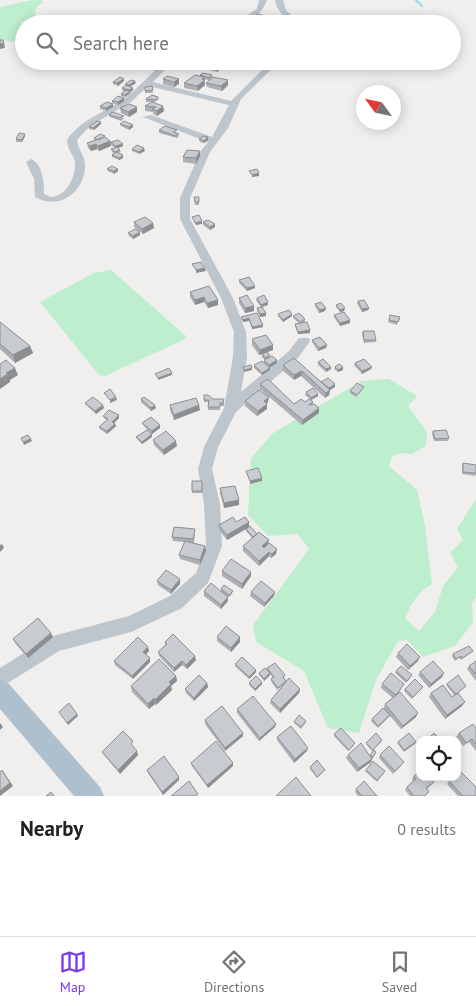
<!DOCTYPE html>
<html lang="en">
<head>
<meta charset="utf-8">
<style>
	:root { --surface:#fff; --page:#f6f6f6; --text:#202124; --muted:#757577; --line:#e0e0e0; --accent:#7c3aed }
	body { margin:0; font-family:"PT Sans",sans-serif; background:var(--page); color:var(--text) }
	.controls { position:absolute; right:15px; bottom:15px; display:grid; overflow:hidden; border-radius:10px; box-shadow:0 2px 12px #0003 }
	.controls button { width:45px; height:45px; display:grid; place-items:center; padding:0; border:0; border-bottom:1px solid var(--line); background:var(--surface); color:var(--text); font:25px sans-serif }
	.compass { position:absolute; left:356px; top:85px; width:45px; height:45px; border-radius:50%; background:var(--surface); box-shadow:0 2px 12px #0003; rotate:303deg }
	.list { margin:0; padding:0; list-style:none }
	h2 { display:flex; justify-content:space-between; align-items:center; height:65px; margin:0; padding:0 20px; font-size:21px }
	h2 small { font-size:16px; font-weight:400; color:var(--muted) }
	.icon { flex:none; width:28px; height:28px; fill:none; stroke:currentColor; stroke-width:2; stroke-linecap:round; stroke-linejoin:round }
	.map { position:relative; flex:none; width:476px; height:796px; overflow:hidden }
	.search { position:absolute; background:var(--surface); box-shadow:0 2px 12px #0003; left:15px; right:15px; top:15px; height:55px; display:flex; align-items:center; gap:12px; box-sizing:border-box; padding:0 18px; border-radius:28px; color:var(--muted); font-size:19px }
	.sheet { height:140px; background:var(--surface) }
	nav { display:flex; justify-content:space-around; align-items:center; box-sizing:border-box; height:70px; border-top:1px solid var(--line); background:var(--surface); font-size:14px; color:var(--muted) }
	nav a { display:grid; justify-items:center; gap:2px }
	nav .on { color:var(--accent) }
	.map>svg:first-child { display:block }
	.green { fill:#bdeecd }
	.lines { fill:none; stroke-linecap:round; stroke-linejoin:round }
	.stream { stroke:#8adbeb; stroke-width:2 }
	.minor { fill:#bdc6cd; fill-rule:evenodd }
	.major { fill:#aebfcd; fill-rule:evenodd }
	.wall { fill:#acafb4 }
	.shaded-wall { fill:#8c8f92 }
	.building { fill:#c8ccd1; stroke:#8c8f92 }
</style>
</head>
<body>
<div class="map">
<svg width="476" height="796" viewBox="0 0 476 796">
	<rect width="100%" height="100%" fill="#f1eeee"/>
	<!-- green -->
	<path class="green" d="M 32,0 L 41,0 L 43,2 L 36,8 L 35,16 L 20,23 L 24,24 L 24,43 L 0,40 L 0,7 Z
		M 111,270 L 186,336 L 183,340 L 105,376 L 99,375 L 40,302 L 94,273 Z
		M 389,379 L 417,396 L 408,406 L 427,432 L 426,446 L 412,454 L 401,453 L 392,457 L 389,466 L 417,490 L 425,525 L 432,584 C 417,593 411,603 405,619 L 419,631 L 435,612 L 443,586 L 458,567 L 450,553 L 463,540 L 457,529 L 476,499 L 476,597 L 472,603 L 473,622 L 455,646 L 423,657 L 407,640 L 398,641 L 376,680 L 359,733 L 328,728 L 304,671 L 256,642 L 253,625 L 309,549 L 298,534 L 268,536 L 248,515 L 251,458 L 273,433 L 362,381 Z"/>
	<g class="lines">
		<!-- stream -->
		<path class="stream" d="M 416,0 L 422,6"/>
		<!-- minor -->
		<path class="minor" d="M 259,0 L 267,0 C 262,15 249,24 233,24 L 257,9 Z
			M 275,0 L 283,0 L 286,10 L 301,24 L 292,24 C 284,17 277,11 275,0 Z
			M 165,61 L 174,61 L 153,82 L 231,101 L 271,61 L 280,61 L 241,99 L 228,128 L 210,152 L 190,198 L 190,219 L 233,298 L 246,332 L 247,357 L 241,392 L 288,352 L 299,338 L 309,338 L 310,341 L 298,358 L 236,412 L 218,447 L 212,469 L 220,504 L 222,546 L 208,583 L 182,608 L 131,632 L 59,651 L 0,688 L 0,668 L 49,637 L 129,616 L 170,596 L 196,573 L 206,546 L 204,504 L 198,469 L 204,447 L 224,408 L 233,357 L 234,332 L 221,298 L 180,219 L 180,198 L 200,152 L 208,142 L 143,117 L 151,115 L 212,137 L 229,105 L 148,86 L 131,102 L 90,126 L 77,140 C 78,149 84,155 85,163 C 87,190 60,212 35,197 L 34,179 L 26,162 L 31,159 C 43,164 44,183 44,194 L 51,197 C 67,196 76,176 75,162 C 74,154 63,145 69,137 C 84,118 106,112 125,98 C 139,87 152,73 165,61 Z"/>
		<!-- major -->
		<path class="major" d="M 0,679 L 8,683 L 100,787 L 104,796 L 74,796 L 0,709 Z"/>
	</g>
	<!-- wall -->
	<path class="wall" d="M 265,16 L 265,18 L 257,22 L 252,20 L 252,18 Z
		M 210,61 L 223,62 L 224,66 L 217,72 L 209,70 L 208,65 L 212,62 L 210,62 Z
		M 162,65 L 162,67 L 156,71 L 151,69 L 150,67 Z
		M 200,75 L 212,75 L 213,77 L 228,85 L 222,91 L 207,87 L 206,83 L 209,80 L 204,79 L 205,85 L 198,91 L 184,88 L 184,83 L 200,76 Z
		M 163,79 L 179,84 L 174,87 L 163,84 Z
		M 124,81 L 118,86 L 113,84 L 113,82 Z
		M 136,83 L 130,87 L 133,90 L 130,92 L 130,94 L 125,97 L 121,96 L 121,94 L 124,91 L 123,91 L 122,88 L 125,86 L 125,84 Z
		M 152,86 L 153,93 L 145,93 L 145,87 Z
		M 158,97 L 159,99 L 155,102 L 146,102 L 146,99 Z
		M 124,98 L 124,101 L 118,105 L 112,103 L 112,101 Z
		M 100,106 L 113,107 L 106,111 L 100,109 Z
		M 145,106 L 163,106 L 164,111 L 157,116 L 153,114 L 153,112 L 145,111 Z
		M 137,107 L 137,112 L 129,117 L 121,113 L 120,108 Z
		M 109,115 L 124,118 L 121,121 L 110,117 Z
		M 101,122 L 101,124 L 94,130 L 89,129 L 89,127 Z
		M 120,124 L 133,127 L 129,130 L 121,126 Z
		M 159,130 L 177,132 L 176,133 L 179,136 L 177,138 L 159,133 Z
		M 25,134 L 25,136 L 22,142 L 16,142 L 16,139 Z
		M 105,136 L 105,137 L 111,142 L 123,146 L 118,148 L 121,152 L 118,153 L 123,158 L 119,160 L 112,157 L 112,155 L 114,153 L 112,152 L 111,149 L 115,148 L 111,145 L 111,146 L 99,151 L 97,149 L 91,151 L 88,148 L 87,143 L 95,141 L 94,138 Z
		M 199,139 L 208,140 L 204,143 L 200,142 Z
		M 132,149 L 145,151 L 139,154 L 132,151 Z
		M 200,156 L 196,164 L 183,162 L 183,157 Z
		M 107,169 L 118,169 L 118,171 L 114,174 L 108,171 Z
		M 194,197 L 199,197 L 199,205 L 195,205 Z
		M 134,222 L 153,223 L 154,228 L 143,234 L 134,227 Z
		M 203,222 L 215,224 L 215,227 L 210,230 L 203,225 Z
		M 128,233 L 140,235 L 133,239 L 129,236 Z
		M 239,280 L 255,288 L 247,291 L 239,283 Z
		M 190,292 L 218,300 L 218,305 L 208,308 L 204,302 L 195,305 L 190,297 Z
		M 239,298 L 254,311 L 245,313 L 239,303 Z
		M 257,298 L 268,305 L 262,307 L 266,316 L 260,317 L 257,311 L 257,308 L 261,307 L 256,300 Z
		M 358,301 L 369,308 L 368,310 L 362,312 L 357,303 Z
		M 315,304 L 326,308 L 325,311 L 319,313 L 315,306 Z
		M 336,305 L 345,308 L 344,311 L 340,312 L 336,307 Z
		M 257,313 L 263,327 L 252,329 L 249,321 L 243,322 L 241,319 L 241,317 Z
		M 278,314 L 292,316 L 283,322 L 278,316 Z
		M 334,315 L 350,320 L 350,323 L 340,326 L 334,317 Z
		M 390,315 L 400,317 L 397,325 L 388,322 Z
		M 293,316 L 305,319 L 305,322 L 304,322 L 310,330 L 310,333 L 298,334 L 295,326 L 295,324 L 299,323 L 293,318 Z
		M 0,322 L 30,346 L 33,353 L 15,363 L 0,349 Z
		M 363,331 L 376,340 L 376,342 L 364,343 L 362,334 Z
		M 252,339 L 273,345 L 273,350 L 267,352 L 270,357 L 277,363 L 269,367 L 270,370 L 262,375 L 254,368 L 254,365 L 264,362 L 265,360 L 262,357 L 262,354 L 259,355 L 252,345 Z
		M 312,340 L 327,345 L 326,348 L 318,351 L 312,342 Z
		M 294,358 L 321,382 L 335,384 L 335,387 L 330,390 L 329,395 L 325,398 L 301,376 L 294,380 L 282,370 L 283,365 Z
		M 318,362 L 331,369 L 326,372 L 318,365 Z
		M 355,363 L 371,369 L 362,374 L 354,365 Z
		M 335,367 L 343,370 L 338,372 L 334,369 Z
		M 260,384 L 294,404 L 305,402 L 313,402 L 313,404 L 319,408 L 319,413 L 302,425 L 260,389 Z
		M 363,389 L 356,397 L 350,393 L 350,391 Z
		M 306,392 L 318,396 L 311,400 L 305,395 Z
		M 141,399 L 156,408 L 151,411 L 141,402 Z
		M 224,399 L 224,406 L 220,406 L 220,410 L 208,410 L 208,402 L 204,402 L 204,400 Z
		M 245,401 L 268,402 L 267,404 L 267,409 L 257,416 L 245,406 Z
		M 85,403 L 104,408 L 96,414 L 86,405 Z
		M 170,405 L 200,410 L 174,420 L 170,410 Z
		M 103,416 L 119,418 L 114,423 L 115,424 L 116,426 L 107,434 L 100,429 L 99,427 L 107,420 L 104,418 Z
		M 142,423 L 160,428 L 152,434 L 143,425 Z
		M 433,431 L 449,438 L 448,441 L 434,441 L 432,434 Z
		M 152,434 L 152,437 L 142,444 L 137,439 L 136,437 Z
		M 153,440 L 177,446 L 164,455 L 154,445 Z
		M 463,463 L 476,465 L 476,474 L 475,476 L 462,474 L 462,465 Z
		M 192,481 L 202,481 L 203,493 L 192,493 Z
		M 220,488 L 239,500 L 239,505 L 224,508 L 220,493 Z
		M 236,522 L 249,527 L 257,534 L 269,540 L 268,544 L 276,554 L 271,558 L 269,556 L 259,566 L 243,551 L 243,546 L 252,538 L 246,531 L 246,529 L 248,528 L 227,540 L 219,530 L 219,525 Z
		M 195,534 L 194,543 L 205,546 L 206,551 L 200,565 L 180,559 L 179,555 L 184,542 L 173,541 L 172,537 Z
		M 222,571 L 251,576 L 242,589 L 222,576 Z
		M 180,579 L 180,584 L 171,594 L 158,585 L 157,581 Z
		M 221,589 L 233,593 L 229,597 L 228,597 L 228,601 L 221,609 L 204,596 L 204,591 L 221,591 Z
		M 251,592 L 274,596 L 264,607 L 250,596 Z
		M 51,633 L 53,637 L 28,658 L 15,643 L 13,639 Z
		M 217,637 L 240,642 L 231,652 L 217,641 Z
		M 165,642 L 196,660 L 187,669 L 182,665 L 174,672 L 159,656 L 158,652 L 165,645 Z
		M 148,647 L 149,651 L 146,654 L 150,662 L 133,679 L 115,665 L 114,661 Z
		M 473,651 L 471,653 L 461,660 L 459,658 L 455,661 L 452,656 L 453,654 Z
		M 398,653 L 418,661 L 408,670 L 396,657 Z
		M 476,661 L 476,681 L 467,669 L 469,666 Z
		M 235,664 L 256,672 L 249,679 L 235,666 Z
		M 267,668 L 285,677 L 283,678 L 286,681 L 300,689 L 299,693 L 280,713 L 270,703 L 271,700 L 283,685 L 277,690 L 271,681 L 271,679 L 273,678 L 270,674 L 270,675 L 264,681 L 259,675 L 259,673 L 267,670 Z
		M 396,671 L 411,677 L 406,683 L 395,673 Z
		M 420,672 L 444,673 L 442,677 L 429,688 L 418,675 Z
		M 176,676 L 177,681 L 171,686 L 172,690 L 156,705 L 155,704 L 149,709 L 132,692 L 131,686 Z
		M 207,683 L 208,687 L 194,701 L 186,693 L 185,689 Z
		M 249,683 L 262,684 L 255,691 L 249,685 Z
		M 382,684 L 404,684 L 398,694 L 416,717 L 401,729 L 390,716 L 378,728 L 371,721 L 372,719 L 384,708 L 385,704 L 393,698 L 381,688 Z
		M 447,684 L 465,687 L 458,693 L 462,706 L 445,719 L 429,697 L 431,693 L 452,697 L 454,695 L 446,685 Z
		M 423,687 L 412,699 L 404,691 L 405,689 Z
		M 237,709 L 276,724 L 275,727 L 259,741 L 237,713 Z
		M 205,720 L 243,736 L 225,751 L 205,724 Z
		M 294,722 L 306,722 L 301,729 L 294,723 Z
		M 476,728 L 476,751 L 469,742 L 463,746 L 456,737 L 459,733 Z
		M 334,734 L 354,745 L 348,751 L 334,736 Z
		M 277,737 L 307,751 L 294,763 L 277,740 Z
		M 382,741 L 372,751 L 366,744 L 366,743 Z
		M 398,742 L 416,742 L 415,744 L 404,752 L 397,743 Z
		M 134,745 L 133,746 L 138,755 L 120,774 L 104,755 L 102,752 Z
		M 376,752 L 371,762 L 357,772 L 346,758 L 348,755 L 370,756 Z
		M 380,755 L 402,765 L 393,774 L 379,758 Z
		M 191,763 L 233,763 L 233,766 L 208,788 L 192,766 Z
		M 310,767 L 324,771 L 317,778 L 310,769 Z
		M 147,770 L 179,780 L 163,795 L 148,773 Z
		M 366,770 L 384,773 L 377,782 L 365,771 Z
		M 414,776 L 434,782 L 427,789 L 429,792 L 425,796 L 410,796 L 405,790 L 407,787 L 413,781 L 412,779 Z
		M 452,777 L 476,796 L 458,796 L 447,784 Z
		M 356,789 L 377,796 L 358,796 L 355,792 Z"/>
	<!-- shaded-wall -->
	<path class="shaded-wall" d="M 265,16 L 265,18 L 257,22 L 257,19 Z
		M 290,20 L 290,23 L 285,23 L 285,21 Z
		M 285,21 L 285,23 L 280,24 L 280,22 Z
		M 4,43 L 5,48 L 0,49 L 0,44 Z
		M 223,62 L 224,66 L 217,72 L 217,67 Z
		M 162,65 L 162,67 L 156,71 L 156,69 Z
		M 204,77 L 205,85 L 198,91 L 197,86 L 202,79 Z
		M 124,79 L 124,81 L 118,86 L 117,83 Z
		M 179,79 L 179,84 L 174,87 L 174,82 Z
		M 228,80 L 228,85 L 222,91 L 221,86 Z
		M 135,81 L 136,83 L 129,87 L 129,85 Z
		M 133,88 L 133,90 L 125,97 L 125,95 L 129,91 L 129,90 Z
		M 124,98 L 124,101 L 118,105 L 118,102 Z
		M 113,104 L 113,107 L 106,111 L 106,108 Z
		M 163,106 L 164,111 L 157,116 L 157,111 Z
		M 137,107 L 137,112 L 129,117 L 128,112 Z
		M 101,122 L 101,124 L 94,130 L 93,128 Z
		M 133,125 L 133,127 L 129,130 L 129,127 Z
		M 25,134 L 25,136 L 22,142 L 22,140 Z
		M 208,137 L 208,140 L 204,143 L 204,141 Z
		M 110,141 L 111,146 L 99,151 L 98,146 Z
		M 96,144 L 97,149 L 91,151 L 90,146 Z
		M 123,144 L 123,146 L 116,149 L 115,146 Z
		M 144,148 L 145,151 L 139,154 L 139,152 Z
		M 200,151 L 200,156 L 196,164 L 196,158 Z
		M 123,155 L 123,158 L 119,160 L 119,158 Z
		M 118,169 L 118,171 L 114,174 L 114,171 Z
		M 259,173 L 259,176 L 252,177 L 252,175 Z
		M 202,221 L 202,224 L 196,225 L 195,223 Z
		M 153,223 L 154,228 L 143,234 L 142,229 Z
		M 215,224 L 215,227 L 210,230 L 210,227 Z
		M 140,232 L 140,235 L 133,239 L 133,236 Z
		M 205,268 L 206,271 L 196,273 L 196,270 Z
		M 255,286 L 255,288 L 247,291 L 247,288 Z
		M 204,297 L 204,302 L 195,305 L 195,300 Z
		M 218,300 L 218,305 L 208,308 L 207,303 Z
		M 268,302 L 268,305 L 261,307 L 261,305 Z
		M 254,306 L 254,311 L 245,313 L 245,308 Z
		M 326,308 L 325,311 L 319,313 L 320,310 Z
		M 345,308 L 344,311 L 340,312 L 340,310 Z
		M 369,308 L 368,310 L 362,312 L 362,309 Z
		M 266,313 L 266,316 L 260,317 L 260,314 Z
		M 292,314 L 292,316 L 283,322 L 283,320 Z
		M 249,318 L 249,321 L 243,322 L 243,320 Z
		M 350,320 L 350,323 L 340,326 L 340,323 Z
		M 263,325 L 263,327 L 252,329 L 252,327 Z
		M 310,330 L 310,333 L 298,334 L 298,332 Z
		M 273,345 L 273,350 L 259,355 L 260,350 Z
		M 327,345 L 326,348 L 318,351 L 319,348 Z
		M 30,346 L 33,353 L 15,363 L 13,355 Z
		M 277,360 L 277,363 L 269,368 L 269,365 Z
		M 331,367 L 331,369 L 326,372 L 326,369 Z
		M 343,367 L 343,370 L 338,372 L 338,370 Z
		M 372,367 L 371,369 L 362,374 L 362,371 Z
		M 15,368 L 18,375 L 10,380 L 10,382 L 0,389 L 0,379 L 6,373 Z
		M 252,368 L 252,370 L 244,372 L 244,370 Z
		M 270,368 L 270,370 L 262,375 L 262,373 Z
		M 302,371 L 301,376 L 294,380 L 294,375 Z
		M 172,373 L 172,375 L 158,380 L 158,378 Z
		M 335,384 L 335,387 L 330,390 L 329,395 L 325,398 L 326,393 L 329,388 Z
		M 318,394 L 318,396 L 311,400 L 311,398 Z
		M 116,397 L 117,400 L 110,403 L 110,400 Z
		M 269,397 L 268,402 L 264,406 L 264,401 Z
		M 267,404 L 267,409 L 257,416 L 258,411 Z
		M 103,405 L 104,408 L 96,414 L 95,411 Z
		M 155,405 L 156,408 L 151,411 L 151,408 Z
		M 199,405 L 200,410 L 174,420 L 174,415 Z
		M 319,408 L 319,413 L 302,425 L 303,420 Z
		M 119,415 L 119,418 L 113,424 L 112,422 Z
		M 115,424 L 116,426 L 107,434 L 107,431 Z
		M 160,425 L 160,428 L 152,434 L 152,431 Z
		M 152,434 L 152,437 L 142,444 L 142,442 Z
		M 31,439 L 32,441 L 24,445 L 23,442 Z
		M 176,441 L 177,446 L 164,455 L 163,450 Z
		M 262,478 L 262,481 L 250,484 L 250,481 Z
		M 239,500 L 239,505 L 224,508 L 224,503 Z
		M 249,522 L 249,527 L 227,540 L 227,535 Z
		M 269,540 L 268,544 L 261,551 L 262,546 Z
		M 2,544 L 4,548 L 0,552 L 0,545 Z
		M 205,546 L 206,551 L 200,565 L 200,560 Z
		M 277,549 L 276,554 L 271,558 L 272,554 Z
		M 269,552 L 269,556 L 259,566 L 259,561 Z
		M 251,572 L 251,576 L 242,589 L 242,584 Z
		M 180,579 L 180,584 L 171,594 L 171,590 Z
		M 275,592 L 274,596 L 264,607 L 265,603 Z
		M 228,597 L 228,601 L 221,609 L 221,605 Z
		M 51,633 L 53,637 L 28,658 L 26,654 Z
		M 240,637 L 240,642 L 231,652 L 231,648 Z
		M 148,647 L 149,651 L 144,656 L 143,652 Z
		M 195,656 L 196,660 L 187,669 L 186,665 Z
		M 420,657 L 418,661 L 408,670 L 410,666 Z
		M 150,658 L 150,662 L 133,679 L 132,676 Z
		M 182,661 L 182,665 L 174,672 L 174,668 Z
		M 256,670 L 256,672 L 249,679 L 249,677 Z
		M 270,673 L 270,675 L 264,681 L 264,679 Z
		M 444,673 L 442,677 L 429,688 L 431,684 Z
		M 176,676 L 177,681 L 171,686 L 172,690 L 156,705 L 155,700 L 169,682 Z
		M 262,682 L 262,684 L 255,691 L 255,689 Z
		M 207,683 L 208,687 L 194,701 L 194,698 Z
		M 300,689 L 299,693 L 280,713 L 280,709 Z
		M 154,698 L 155,704 L 149,709 L 148,704 Z
		M 465,702 L 462,706 L 445,719 L 447,715 Z
		M 418,713 L 416,717 L 401,729 L 403,726 Z
		M 77,714 L 78,716 L 68,725 L 67,723 Z
		M 0,723 L 3,727 L 0,730 Z
		M 276,724 L 275,727 L 259,741 L 260,738 Z
		M 243,733 L 243,736 L 225,751 L 225,748 Z
		M 308,748 L 307,751 L 294,763 L 295,759 Z
		M 137,751 L 138,755 L 120,774 L 118,770 Z
		M 372,759 L 371,762 L 357,772 L 359,768 Z
		M 233,763 L 233,766 L 208,788 L 207,785 Z
		M 2,770 L 13,786 L 0,796 L 0,791 Z
		M 179,777 L 179,780 L 163,795 L 162,792 Z"/>
	<!-- building -->
	<path class="building" d="M 258,14 L 265,16 L 257,19 L 252,18 Z
		M 286,15 L 290,20 L 285,21 L 282,16 Z
		M 281,17 L 285,21 L 280,22 L 277,18 Z
		M 0,40 L 3,40 L 4,43 L 0,44 Z
		M 213,61 L 222,61 L 223,62 L 217,67 L 208,65 Z
		M 156,63 L 162,65 L 156,69 L 150,67 Z
		M 203,73 L 212,75 L 209,78 L 200,75 Z
		M 195,75 L 204,77 L 202,79 L 205,80 L 197,86 L 184,83 Z
		M 167,76 L 179,79 L 174,82 L 163,79 Z
		M 120,77 L 124,79 L 117,83 L 113,82 Z
		M 213,77 L 228,80 L 221,86 L 206,83 Z
		M 131,80 L 135,81 L 129,85 L 125,84 Z
		M 126,85 L 133,88 L 129,90 L 122,88 Z
		M 152,86 L 153,90 L 145,91 L 145,87 Z
		M 126,90 L 130,91 L 125,95 L 121,94 Z
		M 152,95 L 158,97 L 155,100 L 146,99 Z
		M 118,96 L 124,98 L 118,102 L 112,101 Z
		M 107,102 L 113,104 L 106,108 L 100,106 Z
		M 152,102 L 163,106 L 157,111 L 152,109 L 156,107 L 145,106 Z
		M 129,104 L 137,107 L 128,112 L 120,108 Z
		M 113,112 L 124,116 L 120,118 L 109,115 Z
		M 97,121 L 101,122 L 93,128 L 89,127 Z
		M 124,121 L 133,125 L 129,127 L 120,124 Z
		M 165,126 L 177,130 L 173,132 L 179,134 L 176,136 L 159,130 Z
		M 19,133 L 25,134 L 22,140 L 16,139 Z
		M 100,134 L 105,136 L 99,140 L 94,138 Z
		M 204,136 L 208,137 L 204,141 L 199,139 Z
		M 105,137 L 110,141 L 98,146 L 96,144 L 90,146 L 87,143 Z
		M 118,140 L 123,144 L 115,146 L 111,142 Z
		M 137,145 L 144,148 L 139,152 L 132,149 Z
		M 117,147 L 120,150 L 115,152 L 111,149 Z
		M 187,150 L 200,151 L 196,158 L 183,157 Z
		M 116,152 L 123,155 L 119,158 L 112,155 Z
		M 112,166 L 118,169 L 114,171 L 107,169 Z
		M 257,169 L 259,173 L 252,175 L 249,171 Z
		M 194,197 L 199,197 L 199,202 L 195,202 Z
		M 199,215 L 202,221 L 195,223 L 192,217 Z
		M 145,217 L 153,223 L 142,229 L 134,222 Z
		M 208,220 L 215,224 L 210,227 L 203,222 Z
		M 135,229 L 140,232 L 133,236 L 128,233 Z
		M 201,262 L 205,268 L 196,270 L 192,264 Z
		M 249,277 L 255,286 L 247,288 L 239,280 Z
		M 209,286 L 218,300 L 207,303 L 204,297 L 195,300 L 190,292 Z
		M 247,295 L 254,306 L 245,308 L 239,298 Z
		M 264,295 L 268,302 L 261,305 L 257,298 Z
		M 364,300 L 369,308 L 362,309 L 358,301 Z
		M 321,302 L 326,308 L 320,310 L 315,304 Z
		M 341,303 L 345,308 L 340,310 L 336,305 Z
		M 262,307 L 266,313 L 260,314 L 257,308 Z
		M 289,310 L 292,314 L 283,320 L 278,314 Z
		M 344,312 L 350,320 L 340,323 L 334,315 Z
		M 257,313 L 263,325 L 252,327 L 249,318 L 243,320 L 241,317 Z
		M 299,313 L 305,319 L 300,322 L 293,316 Z
		M 390,315 L 400,317 L 398,322 L 389,320 Z
		M 0,322 L 30,346 L 13,355 L 0,344 Z
		M 307,322 L 310,330 L 298,332 L 295,324 Z
		M 363,331 L 374,331 L 376,340 L 364,340 Z
		M 266,335 L 273,345 L 260,350 L 252,339 Z
		M 320,337 L 327,345 L 319,348 L 312,340 Z
		M 267,352 L 270,355 L 265,358 L 262,354 Z
		M 272,356 L 277,360 L 269,365 L 264,360 Z
		M 294,358 L 330,390 L 326,393 L 302,371 L 294,375 L 283,365 Z
		M 323,359 L 331,367 L 326,369 L 318,362 Z
		M 364,359 L 372,367 L 362,371 L 355,363 Z
		M 6,360 L 15,368 L 6,373 L 8,374 L 0,379 L 0,364 Z
		M 262,361 L 270,368 L 262,373 L 254,365 Z
		M 339,364 L 343,367 L 338,370 L 335,367 Z
		M 251,365 L 252,368 L 244,370 L 243,367 Z
		M 169,368 L 172,373 L 158,378 L 155,374 Z
		M 328,378 L 335,384 L 329,388 L 321,382 Z
		M 268,379 L 294,404 L 301,399 L 305,402 L 309,399 L 313,402 L 309,405 L 314,404 L 319,408 L 303,420 L 260,384 Z
		M 357,383 L 364,387 L 357,395 L 350,391 Z
		M 313,388 L 318,394 L 311,398 L 306,392 Z
		M 110,389 L 116,397 L 110,400 L 104,393 Z
		M 259,390 L 269,397 L 264,401 L 267,404 L 258,411 L 245,401 Z
		M 204,395 L 208,395 L 213,399 L 224,399 L 223,403 L 220,403 L 220,407 L 208,407 L 209,400 L 204,400 Z
		M 93,397 L 103,405 L 95,411 L 85,403 Z
		M 144,397 L 155,405 L 151,408 L 141,399 Z
		M 196,398 L 199,405 L 174,415 L 170,405 Z
		M 109,410 L 119,415 L 112,422 L 115,424 L 107,431 L 99,427 L 108,419 L 103,416 Z
		M 151,417 L 160,425 L 152,431 L 142,423 Z
		M 147,430 L 152,434 L 142,442 L 136,437 Z
		M 446,430 L 449,438 L 435,439 L 433,431 Z
		M 166,431 L 176,441 L 163,450 L 153,440 Z
		M 28,435 L 31,439 L 23,442 L 21,438 Z
		M 463,463 L 476,465 L 476,473 L 463,472 Z
		M 258,468 L 262,478 L 250,481 L 246,471 Z
		M 192,481 L 202,481 L 202,491 L 192,491 Z
		M 235,486 L 239,500 L 224,503 L 220,488 Z
		M 233,517 L 236,522 L 245,517 L 249,522 L 227,535 L 219,525 Z
		M 250,526 L 257,534 L 253,537 L 246,529 Z
		M 174,527 L 195,529 L 193,539 L 172,537 Z
		M 259,532 L 269,540 L 262,546 L 264,548 L 269,543 L 277,549 L 272,554 L 269,552 L 259,561 L 243,546 Z
		M 185,541 L 205,546 L 200,560 L 179,555 Z
		M 231,559 L 251,572 L 242,584 L 222,571 Z
		M 166,570 L 180,579 L 171,590 L 157,581 Z
		M 261,581 L 275,592 L 265,603 L 251,592 Z
		M 211,583 L 228,597 L 221,605 L 204,591 Z
		M 224,585 L 233,591 L 229,595 L 221,589 Z
		M 38,618 L 51,633 L 26,654 L 13,639 Z
		M 226,626 L 240,637 L 231,648 L 217,637 Z
		M 173,634 L 195,656 L 186,665 L 182,661 L 174,668 L 158,652 L 167,644 L 165,642 Z
		M 138,637 L 148,647 L 143,652 L 150,658 L 132,676 L 114,661 Z
		M 407,644 L 420,657 L 410,666 L 398,653 Z
		M 469,646 L 473,651 L 462,658 L 461,656 L 456,659 L 453,654 Z
		M 242,657 L 256,670 L 249,677 L 235,664 Z
		M 159,659 L 176,676 L 169,682 L 171,684 L 155,700 L 154,698 L 148,704 L 131,686 Z
		M 433,661 L 444,673 L 431,684 L 420,672 Z
		M 476,661 L 476,674 L 469,666 Z
		M 275,663 L 285,675 L 283,677 L 286,681 L 278,688 L 271,679 L 274,677 L 267,668 Z
		M 401,666 L 412,675 L 407,681 L 396,671 Z
		M 265,668 L 270,673 L 264,679 L 259,673 Z
		M 391,673 L 404,684 L 396,695 L 382,684 Z
		M 199,675 L 207,683 L 194,698 L 185,689 Z
		M 458,675 L 466,686 L 456,694 L 447,684 Z
		M 256,676 L 262,682 L 255,689 L 249,683 Z
		M 289,678 L 300,689 L 280,709 L 271,700 Z
		M 415,679 L 423,687 L 413,697 L 405,689 Z
		M 443,685 L 452,697 L 458,693 L 465,702 L 447,715 L 431,693 Z
		M 400,692 L 418,713 L 403,726 L 385,704 Z
		M 253,696 L 276,724 L 260,738 L 237,709 Z
		M 69,703 L 77,714 L 67,723 L 59,712 Z
		M 222,706 L 243,733 L 225,748 L 205,720 Z
		M 383,708 L 390,715 L 378,726 L 372,719 Z
		M 299,715 L 306,721 L 301,727 L 294,722 Z
		M 473,724 L 476,728 L 476,744 L 472,739 L 466,743 L 459,733 Z
		M 291,726 L 308,748 L 295,759 L 277,737 Z
		M 341,728 L 355,743 L 349,750 L 334,734 Z
		M 123,731 L 133,741 L 131,744 L 137,751 L 118,770 L 102,752 Z
		M 376,733 L 382,740 L 373,750 L 366,743 Z
		M 409,733 L 416,742 L 404,750 L 398,742 Z
		M 434,733 L 440,740 L 427,740 Z
		M 216,741 L 233,763 L 207,785 L 191,763 Z
		M 361,743 L 372,759 L 359,768 L 348,755 Z
		M 389,746 L 404,762 L 395,771 L 380,755 Z
		M 374,750 L 376,752 L 373,757 L 370,755 Z
		M 164,756 L 179,777 L 162,792 L 147,770 Z
		M 317,760 L 325,770 L 317,777 L 310,767 Z
		M 373,761 L 385,771 L 377,780 L 366,770 Z
		M 2,770 L 10,783 L 0,791 L 0,772 Z
		M 459,770 L 476,787 L 476,796 L 463,796 L 449,781 L 452,777 L 457,777 L 457,772 Z
		M 420,771 L 420,777 L 430,777 L 434,782 L 426,788 L 429,792 L 424,796 L 414,796 L 407,787 L 416,779 L 414,776 Z
		M 296,777 L 311,796 L 276,796 Z
		M 189,781 L 198,794 L 196,796 L 171,796 Z
		M 364,781 L 377,796 L 362,796 L 356,789 Z
		M 51,792 L 54,796 L 46,796 Z"/>
</svg>
<div class="controls">
<button><svg class="icon" aria-label="locate" viewBox="0 0 24 24"><circle cx="12" cy="12" r="6"/><path d="M12 2v4M12 18v4M2 12h4M18 12h4"/></svg></button>
</div>
<svg class="compass" viewBox="-18 -18 36 36"><path d="M0-13l5 13h-10z" fill="#e53935"/><path d="M0 13l5-13h-10z" fill="#757577"/></svg>
<div class="search"><svg class="icon" aria-label="search" viewBox="0 0 24 24"><circle cx="10" cy="10" r="6"/><path d="M15 15l6 6"/></svg>Search here</div>
</div>
<section class="sheet">
<h2>Nearby<small>0 results</small></h2>
<ul class="list">
</ul>
</section>
<nav>
<a class="on"><svg class="icon" aria-label="map" viewBox="0 0 24 24"><path d="M3 6l6-2 6 2 6-2v14l-6 2-6-2-6 2zM9 4v14M15 6v14"/></svg>Map</a>
<a><svg class="icon" aria-label="directions" viewBox="0 0 24 24"><path d="M12 3l9 9-9 9-9-9zM9 14v-3h6M13 9l2 2-2 2"/></svg>Directions</a>
<a><svg class="icon" aria-label="saved" viewBox="0 0 24 24"><path d="M7 4h10v16l-5-4-5 4z"/></svg>Saved</a>
</nav>
</body>
</html>
